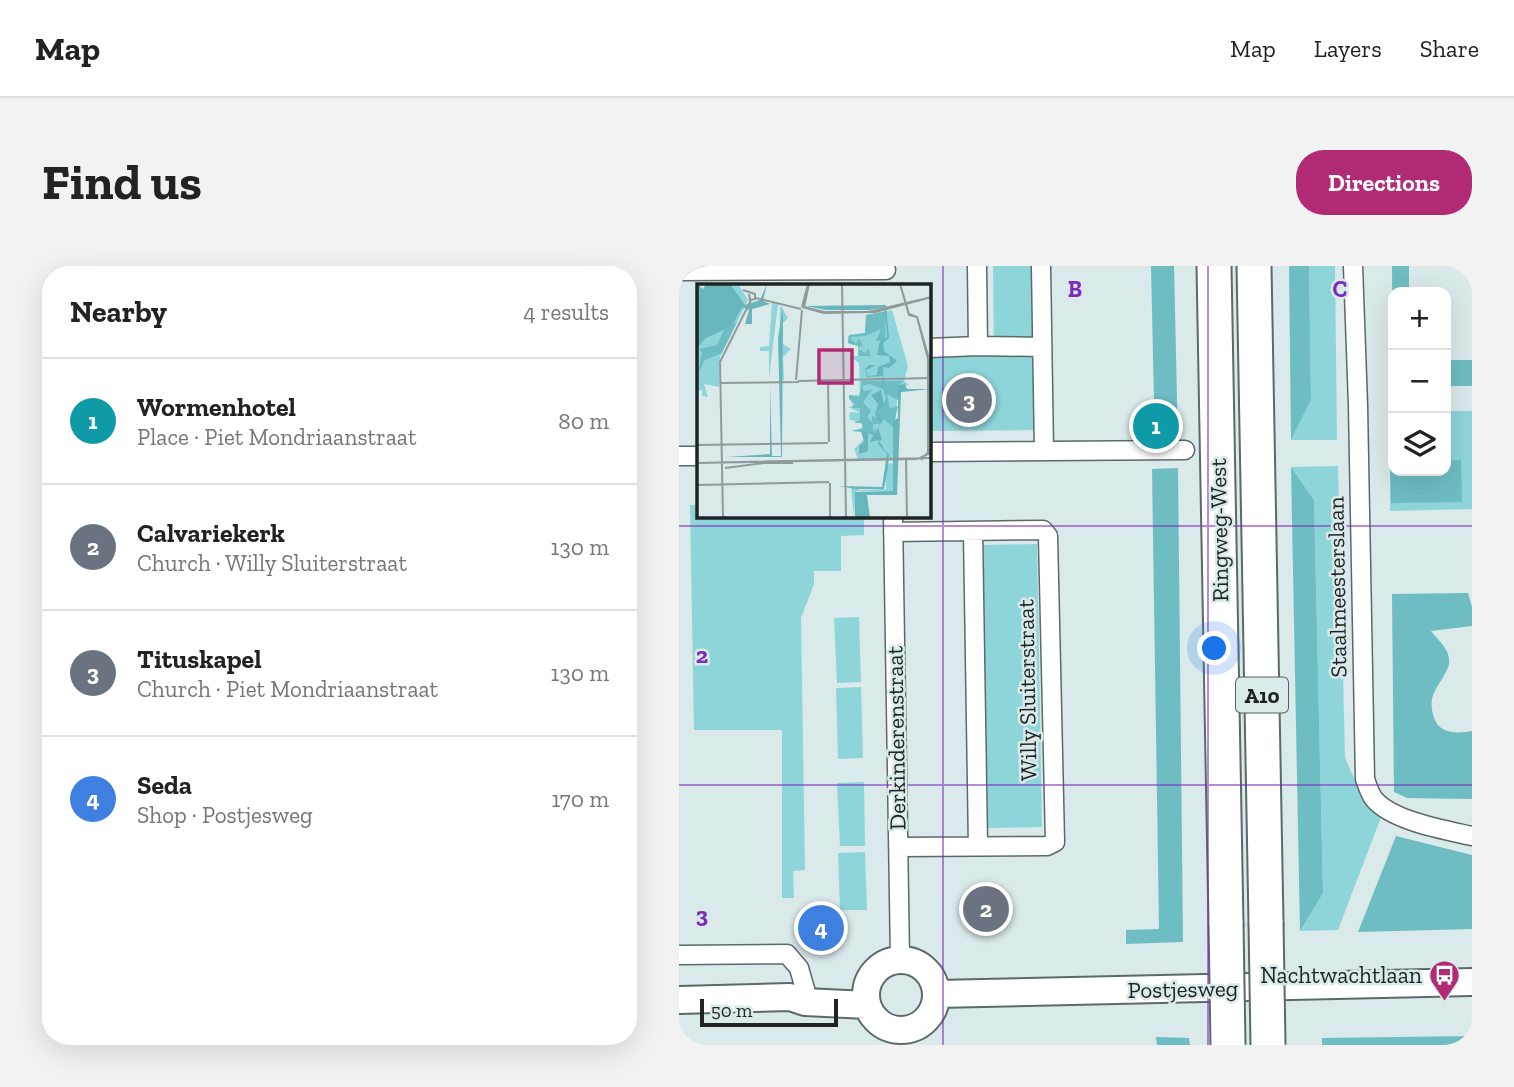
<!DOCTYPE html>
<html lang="en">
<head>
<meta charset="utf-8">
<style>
	:root { --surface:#fff; --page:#f2f2f2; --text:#222; --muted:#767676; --line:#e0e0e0; --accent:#b02b73 }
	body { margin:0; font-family:"Zilla Slab",serif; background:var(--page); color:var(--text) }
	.controls { position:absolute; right:21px; top:21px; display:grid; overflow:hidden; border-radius:14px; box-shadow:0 7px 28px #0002 }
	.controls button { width:63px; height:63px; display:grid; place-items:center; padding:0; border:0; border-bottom:2px solid var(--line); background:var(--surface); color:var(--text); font:35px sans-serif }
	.scale { position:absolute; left:21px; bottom:18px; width:138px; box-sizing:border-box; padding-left:7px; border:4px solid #1e2323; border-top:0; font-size:19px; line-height:24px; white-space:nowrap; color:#1e2323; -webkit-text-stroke:5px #dae9ea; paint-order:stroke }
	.you { position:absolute; left:536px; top:383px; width:24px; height:24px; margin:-18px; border:5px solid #fff; border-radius:50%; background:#1a73e8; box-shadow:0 0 0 10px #1a73e833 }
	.badge { display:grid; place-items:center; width:46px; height:46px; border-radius:50%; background:var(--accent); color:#fff; font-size:23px; font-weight:700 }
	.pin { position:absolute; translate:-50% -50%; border:4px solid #fff; box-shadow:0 2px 7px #0006 }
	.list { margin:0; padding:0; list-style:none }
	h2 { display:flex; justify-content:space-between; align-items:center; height:91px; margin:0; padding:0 28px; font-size:30px }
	h2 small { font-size:23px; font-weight:400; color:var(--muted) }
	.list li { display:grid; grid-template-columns:46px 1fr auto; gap:21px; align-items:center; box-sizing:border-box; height:126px; padding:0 28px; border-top:2px solid var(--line) }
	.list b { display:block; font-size:26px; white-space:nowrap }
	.list p { margin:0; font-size:23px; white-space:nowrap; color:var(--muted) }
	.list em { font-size:23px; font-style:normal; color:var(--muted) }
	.icon { flex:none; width:38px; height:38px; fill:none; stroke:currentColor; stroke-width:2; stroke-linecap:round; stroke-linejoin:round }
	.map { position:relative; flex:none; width:793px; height:779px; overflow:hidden; border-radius:28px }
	header { display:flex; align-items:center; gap:42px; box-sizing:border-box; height:98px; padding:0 35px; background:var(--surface); border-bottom:2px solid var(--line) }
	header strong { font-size:33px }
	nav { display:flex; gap:38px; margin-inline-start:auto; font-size:24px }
	.intro { display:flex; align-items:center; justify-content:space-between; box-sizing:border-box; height:168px; padding:0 42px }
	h1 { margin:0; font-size:49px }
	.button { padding:18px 32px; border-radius:28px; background:var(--accent); color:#fff; font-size:24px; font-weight:700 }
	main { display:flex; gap:42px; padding:0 42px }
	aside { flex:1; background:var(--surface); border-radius:28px; box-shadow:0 7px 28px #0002 }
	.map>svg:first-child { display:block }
	.green { fill:#8ed5da }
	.forest { fill:#6ebdc2 }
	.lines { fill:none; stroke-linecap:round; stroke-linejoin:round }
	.street-casing { stroke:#5c6969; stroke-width:21 }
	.secondary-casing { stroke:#5c6969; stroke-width:30 }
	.highway-casing { stroke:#5c6969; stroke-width:37 }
	.street { stroke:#fff; stroke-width:18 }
	.secondary { stroke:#fff; stroke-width:26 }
	.highway { stroke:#fff; stroke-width:33 }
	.highway-bridge-casing { stroke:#5c6969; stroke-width:37; stroke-linecap:butt }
	.highway-bridge { stroke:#fff; stroke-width:33 }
	.grid { fill:none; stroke:#7b2cbf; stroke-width:2; stroke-opacity:0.55 }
	.labels { text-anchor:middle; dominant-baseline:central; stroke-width:5; stroke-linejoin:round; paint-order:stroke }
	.shield { fill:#dae9ea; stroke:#565e5f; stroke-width:2 }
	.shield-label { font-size:21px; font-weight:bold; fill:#1e2323 }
	.street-label { font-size:23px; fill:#1e2323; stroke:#dae9ea }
	.poi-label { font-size:23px; fill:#1e2323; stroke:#dae9ea; text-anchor:end }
	.inset-road { fill:none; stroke:#8f9a9a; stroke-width:2 }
	.view { fill:#b02b73; fill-opacity:0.15; stroke:#b02b73; stroke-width:3.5 }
	.inset-edge { fill:none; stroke:#1e2323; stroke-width:3.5 }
	.grid-label { font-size:23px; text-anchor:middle; font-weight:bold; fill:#7b2cbf; stroke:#dae9ea; stroke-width:5; stroke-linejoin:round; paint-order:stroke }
</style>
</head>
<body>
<header>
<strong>Map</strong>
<nav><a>Map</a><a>Layers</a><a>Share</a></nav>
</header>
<div class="intro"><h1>Find us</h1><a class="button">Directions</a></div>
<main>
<aside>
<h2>Nearby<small>4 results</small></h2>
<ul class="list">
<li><span class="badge" style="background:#0f9aa8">1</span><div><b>Wormenhotel</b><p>Place · Piet Mondriaanstraat</p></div><em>80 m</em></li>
<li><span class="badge" style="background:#6b7280">2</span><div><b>Calvariekerk</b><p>Church · Willy Sluiterstraat</p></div><em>130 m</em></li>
<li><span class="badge" style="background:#6b7280">3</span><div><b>Tituskapel</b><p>Church · Piet Mondriaanstraat</p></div><em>130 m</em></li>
<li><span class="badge" style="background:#3f7fe0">4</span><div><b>Seda</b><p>Shop · Postjesweg</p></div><em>170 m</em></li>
</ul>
</aside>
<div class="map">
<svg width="793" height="779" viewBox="0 0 793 779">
	<rect width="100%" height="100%" fill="#dae9ea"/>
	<!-- green -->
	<path class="green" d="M 314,0 L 352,0 L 355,164 L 250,165 L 250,90 L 315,89 Z
		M 630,0 L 656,0 L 658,174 L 612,174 L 632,134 Z
		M 767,145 L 793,145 L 793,243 L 711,245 L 711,146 L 714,146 L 714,205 L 767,205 Z
		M 659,200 L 666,491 C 674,514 685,530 704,546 L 659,664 L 621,665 L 644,626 L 635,234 L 612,201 Z
		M 11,239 L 19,239 L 19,250 L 185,250 L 185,269 L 162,270 L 162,305 L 135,305 L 135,318 L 122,352 L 126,604 L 114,605 L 115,632 L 103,632 L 103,464 L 15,464 Z
		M 358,278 L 363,561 L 309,562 L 304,279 Z
		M 180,351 L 182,416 L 158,417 L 155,352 Z
		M 182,421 L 184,492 L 159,493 L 157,422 Z
		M 185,516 L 186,580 L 161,580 L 158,517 Z
		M 186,586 L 188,644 L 161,644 L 159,587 Z"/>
	<!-- forest -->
	<path class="forest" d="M 472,0 L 495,0 L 499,176 L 475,135 Z
		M 610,0 L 630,0 L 632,134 L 612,174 Z
		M 713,0 L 730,0 L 730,26 L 714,26 L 714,113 Z
		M 767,94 L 793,94 L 793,120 L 767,120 Z
		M 782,194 L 783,236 L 712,237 L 711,195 L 714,195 L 714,205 L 767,205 L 767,195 Z
		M 612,201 L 635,234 L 644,627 L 621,665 Z
		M 499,202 L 504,676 L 447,678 L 447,664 L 480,663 L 473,203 Z
		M 789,327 L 793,341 L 793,360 L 752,365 C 759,374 772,384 770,398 C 768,407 759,418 755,427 C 752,433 752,441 754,448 C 758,468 777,468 793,465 L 793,533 L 728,532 L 715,526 L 713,328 Z
		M 717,570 L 793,589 L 793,663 L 679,666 Z
		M 793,770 L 793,779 L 643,779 L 643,772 Z
		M 477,771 L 510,772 L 511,779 L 478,779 Z"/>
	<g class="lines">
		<defs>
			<path id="street" d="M 362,0 L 365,185
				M 674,0 L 679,139 L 686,513 C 688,519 691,528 695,533 C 713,555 766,564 793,570
				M 0,5 L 207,4
				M 299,80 L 363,81
				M 250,82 L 299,80 L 298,0
				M 250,186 L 506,184
				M 0,190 L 19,190
				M 214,250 L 221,694
				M 294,265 L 299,580
				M 214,266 L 364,264 L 369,270 L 376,576 L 368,580 L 219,581
				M 0,689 L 108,688 L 120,702 L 126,723"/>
			<path id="secondary" d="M187 729a35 35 0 1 1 70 0a35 35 0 1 1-70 0Z
				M 258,728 L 793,716
				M 0,734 L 111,731 L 126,736 L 188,739"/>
			<path id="highway" d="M 535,0 L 547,658
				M 575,0 L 587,657"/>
		</defs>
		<!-- street casing -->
		<use href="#street" class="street-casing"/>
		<!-- secondary casing -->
		<use href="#secondary" class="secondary-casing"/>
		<!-- highway casing -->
		<use href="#highway" class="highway-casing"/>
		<!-- street -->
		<use href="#street" class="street"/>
		<!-- secondary -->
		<use href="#secondary" class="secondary"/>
		<!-- highway -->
		<use href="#highway" class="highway"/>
		<defs>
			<path id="highway-bridge" d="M 587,657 L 589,779
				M 547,658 L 549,779"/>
		</defs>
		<!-- highway-bridge casing -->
		<use href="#highway-bridge" class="highway-bridge-casing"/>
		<!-- highway-bridge -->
		<use href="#highway-bridge" class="highway-bridge"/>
	</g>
	<!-- grid -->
	<path class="grid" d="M 264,0 L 264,779M 529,0 L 529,779M 0,260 L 793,260M 0,519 L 793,519"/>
	<!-- icons -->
	<defs>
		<symbol id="bus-pin" viewBox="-11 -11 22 30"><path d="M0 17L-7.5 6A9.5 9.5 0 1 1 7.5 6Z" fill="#b02b73" stroke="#dae9ea"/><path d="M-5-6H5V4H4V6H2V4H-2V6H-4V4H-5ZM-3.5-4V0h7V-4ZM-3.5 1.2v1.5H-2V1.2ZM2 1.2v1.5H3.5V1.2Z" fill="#fff"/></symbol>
	</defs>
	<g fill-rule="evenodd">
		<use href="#bus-pin" x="748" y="692" width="35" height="47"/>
	</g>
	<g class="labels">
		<!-- shield labels -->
		<rect class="shield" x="557" y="411.5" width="52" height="35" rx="5"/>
		<g class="shield-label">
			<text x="583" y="429">A10</text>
		</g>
		<!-- street labels -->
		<g class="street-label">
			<text transform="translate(540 264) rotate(-91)">Ringweg-West</text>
			<text transform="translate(658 321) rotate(-91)">Staalmeesterslaan</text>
			<text transform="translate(348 424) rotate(-91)">Willy Sluiterstraat</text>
			<text transform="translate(217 472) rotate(-91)">Derkinderenstraat</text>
			<text transform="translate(504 723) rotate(-1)">Postjesweg</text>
		</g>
		<!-- poi labels -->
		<g class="poi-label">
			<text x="743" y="709">Nachtwachtlaan</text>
		</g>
	</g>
	<!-- overview -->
	<g transform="translate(18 18)">
		<rect width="234" height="234" fill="#dae9ea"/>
		<path d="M 29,0 L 41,0 L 51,16 L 23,73 L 22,103 L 7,100 L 11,113 L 5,112 L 5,105 L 0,108 L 0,62 ZM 75,19 L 81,20 L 72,94 L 72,67 L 63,67 L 63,63 L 72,62 ZM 83,21 L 91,34 L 86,39 L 86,60 L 94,65 L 86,73 L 87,96 L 82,96 ZM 195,26 L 211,82 L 207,97 L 212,101 L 201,102 L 196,175 L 161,175 L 157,165 L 167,155 L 164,148 L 154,147 L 165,145 L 165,140 L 152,135 L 153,128 L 163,129 L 152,123 L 156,122 L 152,111 L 163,111 L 162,79 L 152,72 L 161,72 L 161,62 L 151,59 L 151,52 L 168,49 L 169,31 ZM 197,179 L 196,207 L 159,207 L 157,234 L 154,202 L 163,206 L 189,205 L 188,180 Z" fill="#8ed5da"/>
		<path d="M 189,27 L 188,56 L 179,57 L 184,45 L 168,52 L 153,53 L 159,60 L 162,54 L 167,64 L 164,61 L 161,65 L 168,69 L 171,64 L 174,72 L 162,72 L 161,62 L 151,59 L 152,51 L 168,49 L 169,31 ZM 40,38 L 25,69 L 8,76 L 0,92 L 5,69 L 2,65 L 20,61 L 27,46 ZM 165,97 L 207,97 L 201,101 L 201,116 L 190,110 L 193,125 L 201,122 L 196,143 L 179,129 L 189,115 L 186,105 L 172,100 L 165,102 L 167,107 L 175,106 L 166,118 L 174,127 L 170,133 L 175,138 L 175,132 L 182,134 L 183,140 L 176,140 L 176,147 L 180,144 L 177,149 L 155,147 L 166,144 L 165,139 L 157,139 L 163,136 L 163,124 L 154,124 L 158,120 L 152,115 L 152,111 L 162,113 Z" fill="#6ebdc2"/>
		<path d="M 0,0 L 6,5 L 9,0 L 33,0 L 48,21 L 63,16 L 70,0 L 66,17 L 73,20 L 55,25 L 55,40 L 48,40 L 52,26 L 45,23 L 35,42 L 9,54 L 0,64 ZM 189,21 L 192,54 L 186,59 L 187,67 L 200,77 L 192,84 L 186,83 L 187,100 L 184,105 L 186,92 L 170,93 L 168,85 L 172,81 L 179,81 L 169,86 L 171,92 L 180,91 L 181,83 L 193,78 L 192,72 L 180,71 L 183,56 L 190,53 L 188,23 L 172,26 L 129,26 L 109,22 ZM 86,22 L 85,173 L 30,173 L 73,170 L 73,101 L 75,172 L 84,172 L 81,55 ZM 208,100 L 210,105 L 234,105 L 204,108 L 200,211 L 170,211 L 173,234 L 158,234 L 158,208 L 196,207 L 196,137 L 201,134 L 201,101 ZM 184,106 L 187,121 L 179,129 L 187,135 L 181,144 L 185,155 L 182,158 L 185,161 L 186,164 L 192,171 L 191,183 L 187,205 L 159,205 L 142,202 L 185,203 L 190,170 L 181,160 L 182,156 L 173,158 L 176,151 L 171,149 L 171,167 L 162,170 L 162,162 L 167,158 L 164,147 L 178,149 L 183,140 L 178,130 L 181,120 L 174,111 Z" fill="#67b6bc"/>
		<path class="inset-road" d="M 112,0 L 107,23 L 127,28 L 178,28 L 235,13M 145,0 L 149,234M 203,0 L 212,31 L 220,33 L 231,75 L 231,168M 203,0 L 212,30 L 220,33 L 232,75 L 234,165 L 224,176M 46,6 L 58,10 L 58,15 L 53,16 L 52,10M 59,14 L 104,25M 105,23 L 127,29 L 171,28 L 235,13M 105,23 L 111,0M 99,96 L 105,26M 101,97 L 234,94M 131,98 L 132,158M 23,99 L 102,98M 0,161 L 131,159M 209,175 L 210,234M 0,179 L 221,175 L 235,168M 0,179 L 235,174M 65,179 L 96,179M 28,184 L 67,179M 0,201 L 132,198M 26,234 L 23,78 L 54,16M 133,234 L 133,199"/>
		<path class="view" d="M 122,66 L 155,66 L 155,99 L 122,99 Z"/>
		<rect width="234" height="234" class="inset-edge"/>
	</g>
	<g class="grid-label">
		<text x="396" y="31">B</text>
		<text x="661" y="31">C</text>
		<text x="23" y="397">2</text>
		<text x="23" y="657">3</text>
	</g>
</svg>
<div class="controls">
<button>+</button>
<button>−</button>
<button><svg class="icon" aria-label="layers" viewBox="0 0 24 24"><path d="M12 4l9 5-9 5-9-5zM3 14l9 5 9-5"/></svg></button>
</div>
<div class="scale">50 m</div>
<div class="you"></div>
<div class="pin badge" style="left:477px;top:160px;background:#0f9aa8">1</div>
<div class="pin badge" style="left:307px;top:643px;background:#6b7280">2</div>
<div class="pin badge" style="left:290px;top:134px;background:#6b7280">3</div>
<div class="pin badge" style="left:142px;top:662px;background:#3f7fe0">4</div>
</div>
</main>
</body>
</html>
